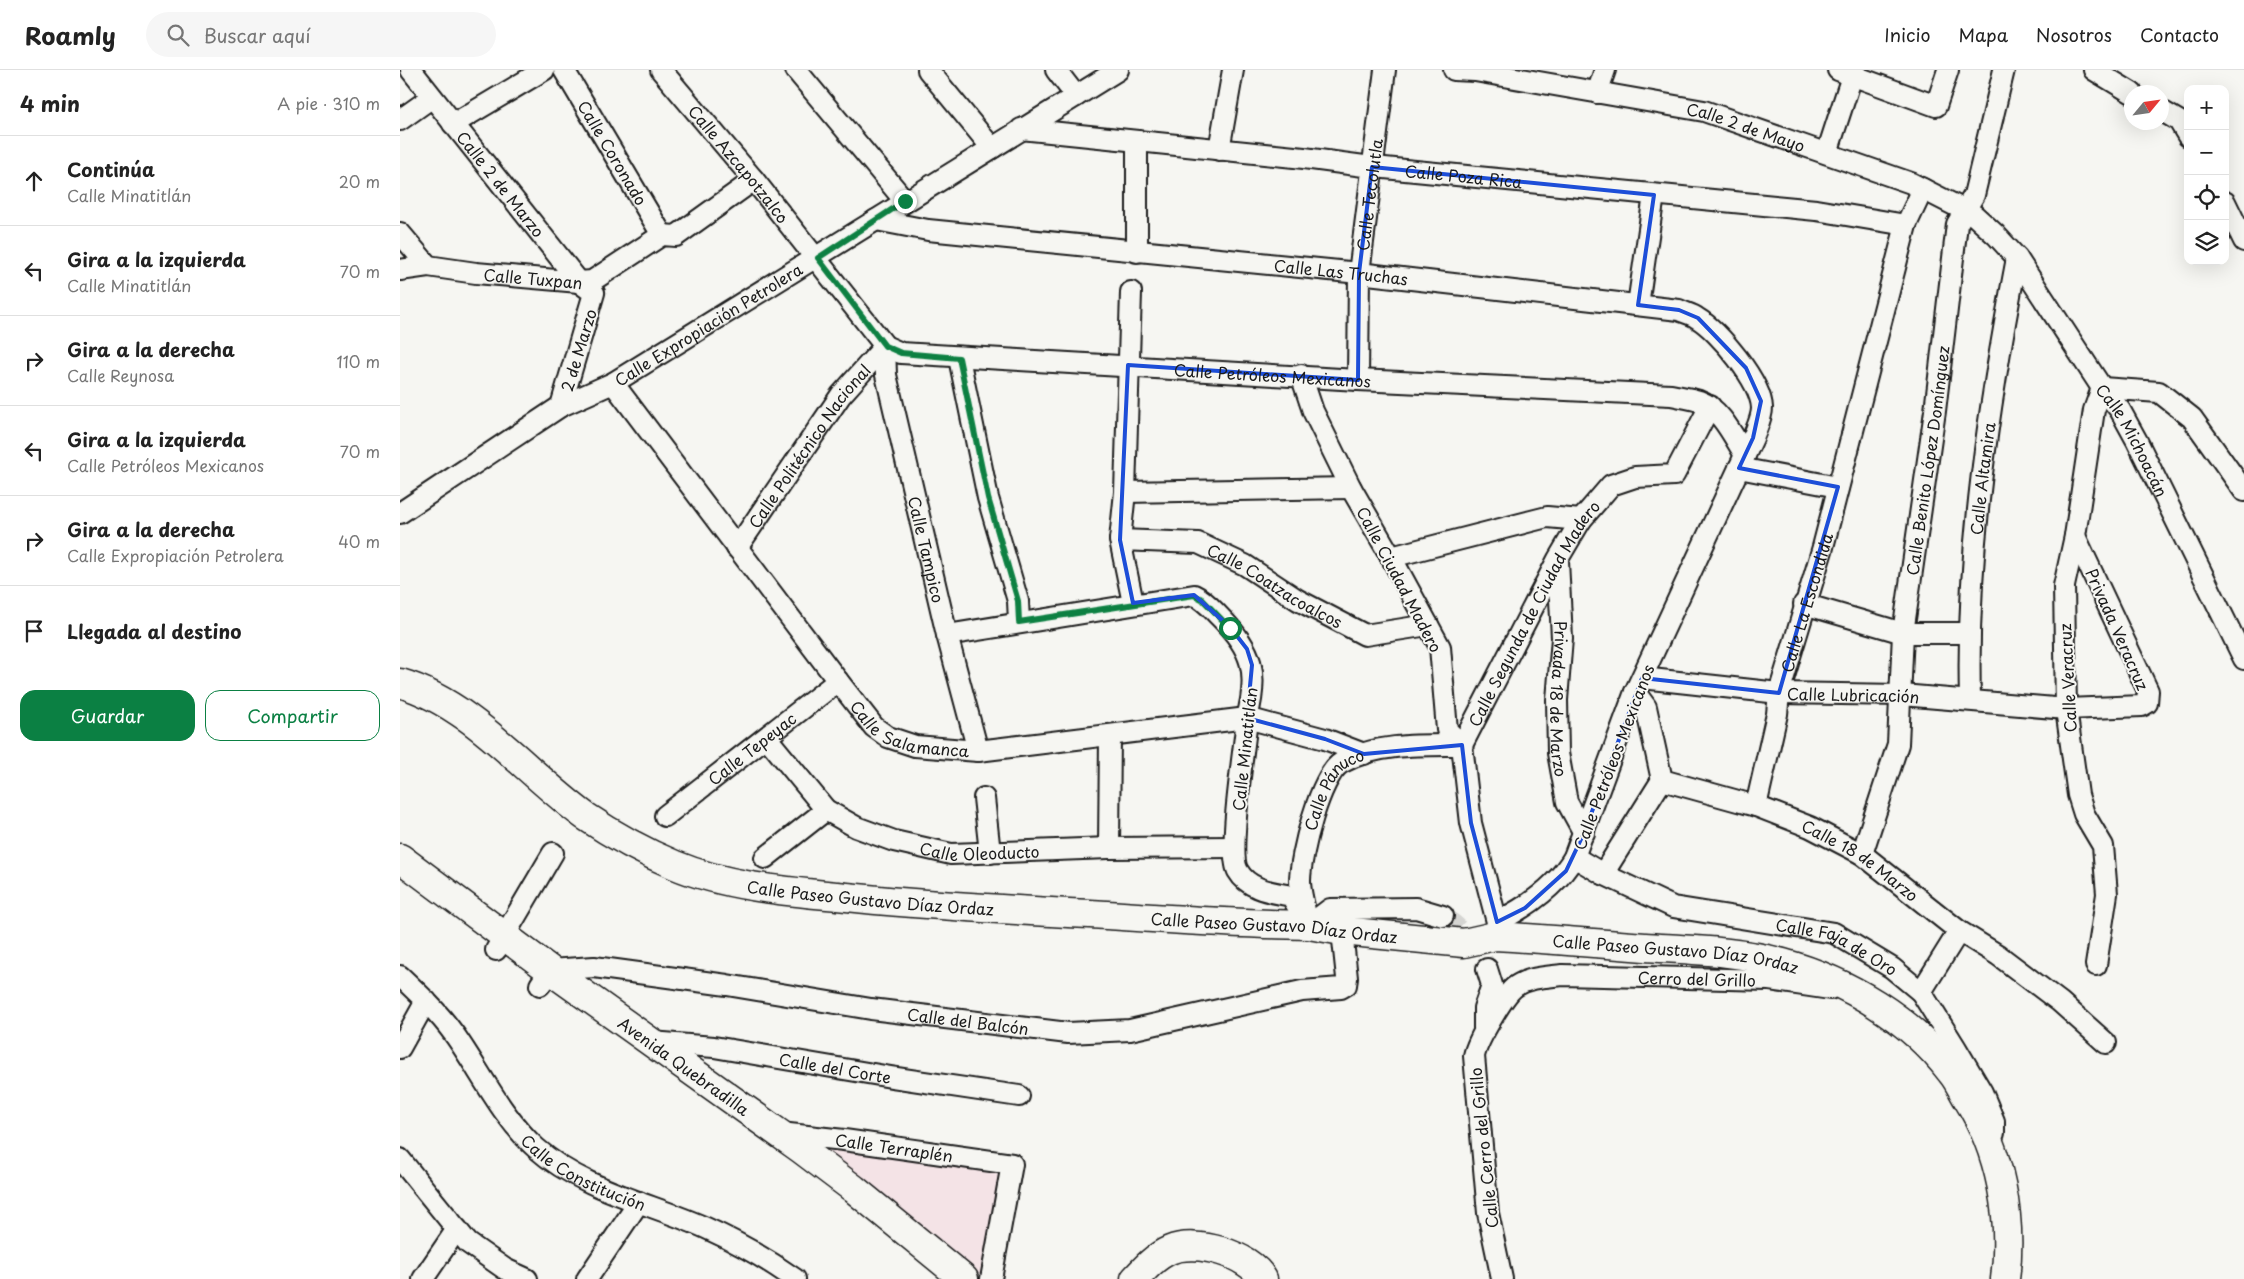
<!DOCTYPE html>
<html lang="es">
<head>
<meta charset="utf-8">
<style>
	:root { --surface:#fff; --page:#f6f6f6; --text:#222; --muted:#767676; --line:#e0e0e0; --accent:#0b8043 }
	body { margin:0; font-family:"Playpen Sans",sans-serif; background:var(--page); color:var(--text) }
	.controls { position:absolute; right:15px; top:15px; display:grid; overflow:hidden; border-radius:10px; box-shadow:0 5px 20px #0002 }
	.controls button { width:45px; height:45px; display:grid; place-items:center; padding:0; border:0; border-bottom:1px solid var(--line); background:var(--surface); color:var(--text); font:25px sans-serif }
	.compass { position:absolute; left:1724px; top:15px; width:45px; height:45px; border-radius:50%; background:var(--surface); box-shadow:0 5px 20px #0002; rotate:61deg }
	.stop { position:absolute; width:15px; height:15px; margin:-11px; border:4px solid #0b8043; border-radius:50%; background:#fff }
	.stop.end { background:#0b8043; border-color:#fff; box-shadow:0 1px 5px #0008 }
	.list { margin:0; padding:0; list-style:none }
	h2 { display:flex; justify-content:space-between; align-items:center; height:65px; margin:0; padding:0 20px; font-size:21px }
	h2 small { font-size:16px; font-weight:400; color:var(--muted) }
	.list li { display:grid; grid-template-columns:32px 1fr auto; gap:15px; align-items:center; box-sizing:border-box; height:90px; padding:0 20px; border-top:1px solid var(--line) }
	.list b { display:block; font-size:19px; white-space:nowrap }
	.list p { margin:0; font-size:16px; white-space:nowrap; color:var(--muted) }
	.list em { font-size:16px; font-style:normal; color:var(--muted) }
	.actions { display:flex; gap:10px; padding:15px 20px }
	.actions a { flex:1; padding:11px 0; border:1px solid var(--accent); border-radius:15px; text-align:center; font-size:18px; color:var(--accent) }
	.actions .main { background:var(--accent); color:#fff }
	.icon { flex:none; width:28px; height:28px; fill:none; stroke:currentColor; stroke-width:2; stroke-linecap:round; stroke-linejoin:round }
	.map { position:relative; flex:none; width:1844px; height:1209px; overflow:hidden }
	header { display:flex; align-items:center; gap:30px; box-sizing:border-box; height:70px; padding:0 25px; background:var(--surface); border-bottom:1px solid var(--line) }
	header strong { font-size:24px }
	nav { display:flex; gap:28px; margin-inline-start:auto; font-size:18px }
	.search { width:350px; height:45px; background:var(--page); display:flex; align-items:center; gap:12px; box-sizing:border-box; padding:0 18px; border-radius:28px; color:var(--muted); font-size:19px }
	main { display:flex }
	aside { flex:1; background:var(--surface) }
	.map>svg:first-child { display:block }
	.built { fill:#f4e3e6 }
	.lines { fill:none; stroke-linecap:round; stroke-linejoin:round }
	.street-tunnel { stroke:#d5d5d2; stroke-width:20; stroke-dasharray:20 10; stroke-linecap:butt }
	.street-casing { stroke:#1c1c1c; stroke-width:24 }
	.secondary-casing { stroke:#1c1c1c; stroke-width:31 }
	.street { stroke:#f6f6f2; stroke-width:20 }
	.secondary { stroke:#f6f6f2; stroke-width:28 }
	.route { stroke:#0b8043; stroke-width:6 }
	.marked { fill:none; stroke:#1d4ed8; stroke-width:4; stroke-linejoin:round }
	.labels { text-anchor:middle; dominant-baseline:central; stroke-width:4; stroke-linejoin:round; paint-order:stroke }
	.street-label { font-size:16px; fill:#1c1c1c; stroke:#f6f6f2 }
</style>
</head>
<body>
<header>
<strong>Roamly</strong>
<div class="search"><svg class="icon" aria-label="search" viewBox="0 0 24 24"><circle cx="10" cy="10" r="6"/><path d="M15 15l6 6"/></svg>Buscar aquí</div>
<nav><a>Inicio</a><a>Mapa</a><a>Nosotros</a><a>Contacto</a></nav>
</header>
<main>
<aside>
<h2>4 min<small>A pie · 310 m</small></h2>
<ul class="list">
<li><svg class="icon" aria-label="ahead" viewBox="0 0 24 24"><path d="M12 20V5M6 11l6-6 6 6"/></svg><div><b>Continúa</b><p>Calle Minatitlán</p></div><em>20 m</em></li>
<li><svg class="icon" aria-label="left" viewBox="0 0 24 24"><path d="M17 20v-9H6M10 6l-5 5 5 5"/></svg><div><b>Gira a la izquierda</b><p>Calle Minatitlán</p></div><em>70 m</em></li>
<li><svg class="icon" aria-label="right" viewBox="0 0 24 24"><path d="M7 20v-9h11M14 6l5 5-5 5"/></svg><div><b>Gira a la derecha</b><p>Calle Reynosa</p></div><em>110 m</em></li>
<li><svg class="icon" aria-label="left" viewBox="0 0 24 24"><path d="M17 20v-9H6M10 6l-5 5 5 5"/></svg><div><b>Gira a la izquierda</b><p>Calle Petróleos Mexicanos</p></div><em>70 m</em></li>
<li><svg class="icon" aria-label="right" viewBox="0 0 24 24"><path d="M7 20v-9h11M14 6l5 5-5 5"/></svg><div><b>Gira a la derecha</b><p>Calle Expropiación Petrolera</p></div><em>40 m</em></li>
<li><svg class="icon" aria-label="arrive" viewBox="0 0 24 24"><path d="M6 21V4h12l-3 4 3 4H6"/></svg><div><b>Llegada al destino</b></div></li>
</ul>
<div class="actions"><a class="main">Guardar</a><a>Compartir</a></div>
</aside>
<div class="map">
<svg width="1844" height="1209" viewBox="0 0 1844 1209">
	<rect width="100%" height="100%" fill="#f6f6f2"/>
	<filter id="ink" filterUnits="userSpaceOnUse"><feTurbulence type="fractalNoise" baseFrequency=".02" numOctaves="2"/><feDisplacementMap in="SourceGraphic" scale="10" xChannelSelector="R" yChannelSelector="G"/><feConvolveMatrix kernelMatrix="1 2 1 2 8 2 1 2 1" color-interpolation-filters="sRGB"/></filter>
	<g filter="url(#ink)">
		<!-- built -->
		<path class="built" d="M 430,1072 L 600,1105 L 586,1209 L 422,1083 Z"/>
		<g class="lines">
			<!-- street-tunnel -->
			<path class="street-tunnel" d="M 1043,846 C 1065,863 1076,873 1087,899"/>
			<defs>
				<g id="street">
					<path id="s1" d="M 11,0 L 179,212 L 194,223 L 161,336"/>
					<path id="s2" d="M 164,0 L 262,165"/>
					<path id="s3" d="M 261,0 L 354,110 L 485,276 L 501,283 L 958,310 L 1271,325 C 1280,327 1290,328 1299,331 C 1321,339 1333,366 1345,385"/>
					<path d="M 396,0 L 505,131"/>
					<path d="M 528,0 L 592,78"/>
					<path d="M 656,0 L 676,26"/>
					<path id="s4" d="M 1054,0 L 1075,1 L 1304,41 L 1511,113 L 1574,145 L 1596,165 L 1617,188 L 1702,318 L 1720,340 L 1737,371 L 1844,589"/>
					<path d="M 1438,0 L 1536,36 L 1548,0"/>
					<path d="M 1694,0 L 1732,23"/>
					<path d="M 1197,23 L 1205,0"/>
					<path d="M 1762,41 L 1779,51 L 1788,66"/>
					<path d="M 0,50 L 31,28"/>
					<path d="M 53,54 L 144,0"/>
					<path id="s5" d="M 621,59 L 904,88 L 964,96 L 1416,140 L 1506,155"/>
					<path d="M 737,71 L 737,182"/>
					<path d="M 819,80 L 833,0"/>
					<path d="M 1427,83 L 1454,0"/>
					<path d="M 1825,132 L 1844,171"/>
					<path id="s6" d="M 476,150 L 528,160 L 959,203 L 1279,240 C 1285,243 1292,244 1297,248 C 1319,261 1361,312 1362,338 C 1362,348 1356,359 1353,368 L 1235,622 L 1174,787 C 1157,816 1127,837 1097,852"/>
					<path d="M 0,163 L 28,196"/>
					<path id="s7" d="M 0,200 L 28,196 L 76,203 L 179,212 L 192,211 L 262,165 L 276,166 L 354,110"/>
					<path d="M 731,222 L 725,422 L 720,470 L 733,533"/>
					<path d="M 1238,235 L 1254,125"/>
					<path id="s8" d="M 485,276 L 486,305 L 547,565 L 578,681"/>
					<path d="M 559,288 L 588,428 L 618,531 L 619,552"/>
					<path d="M 901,305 L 913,341 L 951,418 L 991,487 L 1040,577 L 1047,660 L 1062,675 L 1071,753 L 1097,852 L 1095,864"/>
					<path id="s9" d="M 958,310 L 959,203 L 985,0"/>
					<path id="s10" d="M 213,313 L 438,611 L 474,657 L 488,667 L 515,676 L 578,681 L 847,648 L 925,669 L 964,684"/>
					<path d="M 1339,398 L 1438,417"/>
					<path d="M 725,422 L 951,418"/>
					<path id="s11" d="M 0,443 L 161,336 L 213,313 L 718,0"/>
					<path id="s12" d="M 720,470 L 798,473 L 845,495 L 898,530 L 965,565 L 1028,555"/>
					<path id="s13" d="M 337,478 L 441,325 L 485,276"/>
					<path d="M 991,487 L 1147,447 L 1181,450"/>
					<path id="s14" d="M 1158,491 L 1162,568 L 1157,630 L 1158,683 L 1167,732 L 1184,763"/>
					<path d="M 1404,534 L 1503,563 L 1568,563"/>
					<path d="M 547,565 L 794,525 C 805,530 812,539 820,547 C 853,580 859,603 847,648 C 845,675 827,783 838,801 C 849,820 872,822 891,826 L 909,855"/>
					<path id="s15" d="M 1242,608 L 1379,623 L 1502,625 L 1666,639 L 1742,636 L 1747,633 L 1748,621 L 1675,466"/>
					<path id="s16" d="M 1235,622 L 1246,637 L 1262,710 L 1356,736 L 1410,757 L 1462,784 L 1559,861 L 1598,885 L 1660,932 L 1706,973"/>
					<path id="s17" d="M 1570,629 C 1566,481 1589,334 1617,188"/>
					<path id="s18" d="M 367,668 L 426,740 L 456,757 L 494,771 L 551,784 L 709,778 L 834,777"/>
					<path id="s19" d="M 1062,675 L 1158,489 L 1181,450 L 1211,415 L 1235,407 L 1274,405 L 1310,336"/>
					<path d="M 584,728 L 590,783"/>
					<path id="s20" d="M 1356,736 L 1377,644 L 1379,623 L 1423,477 L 1506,155 L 1523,119"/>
					<path id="s21" d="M 265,746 L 438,611"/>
					<path d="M 709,778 L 710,665"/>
					<path id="s22" d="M 1462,784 L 1498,674 L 1503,563 L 1535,341 L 1557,154 L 1574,125 L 1604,0"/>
					<path id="s23" d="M 1174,787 L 1203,804 L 1273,837 L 1434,863 L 1492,898 L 1521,922 L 1556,978 L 1582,1022 L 1594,1051 L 1594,1063"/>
					<path d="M 365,788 L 426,740"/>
					<path d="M 1203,804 L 1262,710"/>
					<path id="s24" d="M 905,841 C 903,830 900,821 900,811 C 900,786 920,706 941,693 C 976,673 1023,675 1062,675"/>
					<path d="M 909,855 L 930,839 L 1016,838 L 1043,846"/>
					<path d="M 96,880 L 153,783"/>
					<path d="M 1696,895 L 1707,824 L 1703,776 L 1684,744 L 1678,725 L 1666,639 L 1664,516 L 1675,466 L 1694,340 L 1702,318 L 1759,322 L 1792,348 L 1844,421"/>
					<path id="s25" d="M 0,906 C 19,924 39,943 54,964 C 81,1002 101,1046 136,1078 C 183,1120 250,1133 306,1158 C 337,1172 367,1189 395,1209"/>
					<path id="s26" d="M 140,915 L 150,900 L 194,897 L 327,915 L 471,939 L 668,963 L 730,960 L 902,921 L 941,918 L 946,915 L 947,908 L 942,861"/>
					<path d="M 1521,922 L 1559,861"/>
					<path d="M 1084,958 L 1084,938 L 1092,915 L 1087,899"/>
					<path id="s27" d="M 251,972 L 314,977 L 491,1007 L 619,1026"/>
					<path d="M 0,978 L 26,931"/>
					<path id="s28" d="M 380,1063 L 444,1070 L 612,1094 L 591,1209"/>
					<path d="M 0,1089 L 68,1173 L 105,1199 L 127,1209"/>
					<path d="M 23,1209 L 57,1159"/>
					<path d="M 187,1209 L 239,1132"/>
					<path id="s29" d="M 1102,1209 L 1088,1143 L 1074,986 C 1077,971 1104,924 1116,916 C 1130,907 1146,907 1162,905 L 1369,910 L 1430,919"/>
				</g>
				<g id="secondary">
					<path id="s30" d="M 0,613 C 72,634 126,703 185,746 C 213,765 244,782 275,795 C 325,816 383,821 437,826 C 509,834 580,838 651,842 C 737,846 823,854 909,855 L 942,861 L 1064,873 L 1095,866 C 1145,869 1195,873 1245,877 C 1291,880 1339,881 1383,893 C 1448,911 1511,949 1551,1002 C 1558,1010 1562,1020 1567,1028 C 1600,1080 1613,1148 1605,1209"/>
					<path id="s31" d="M 0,788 L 150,900 L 401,1079 L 454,1119 L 564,1209"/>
					<path d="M 735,1209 C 745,1198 756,1186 770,1180 C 796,1169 849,1184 863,1209"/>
				</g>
			</defs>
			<!-- street casing -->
			<use href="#street" class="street-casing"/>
			<!-- secondary casing -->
			<use href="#secondary" class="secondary-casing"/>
			<!-- street -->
			<use href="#street" class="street"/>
			<!-- secondary -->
			<use href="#secondary" class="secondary"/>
		</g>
	</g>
	<g class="lines" filter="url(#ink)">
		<!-- route -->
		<path class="route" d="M 505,131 L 418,188 L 485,276 L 501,283 L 559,288 L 588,428 L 618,531 L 619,552 L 794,525 L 802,529 L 830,558"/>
	</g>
	<!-- marked area -->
	<path class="marked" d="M 972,97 L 1254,125 L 1238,235 L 1279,240 L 1298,248 L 1346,298 L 1361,331 L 1353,368 L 1339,398 L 1438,417 L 1379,623 L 1242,608 L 1184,763 L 1166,801 L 1125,838 L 1097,852 L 1071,753 L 1062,675 L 964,684 L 925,669 L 847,648 L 852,595 L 847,579 L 830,557 L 794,525 L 733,533 L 720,470 L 728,295 L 958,310 L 959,203 Z"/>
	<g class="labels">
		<!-- street labels -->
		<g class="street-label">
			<text stroke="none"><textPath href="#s4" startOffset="298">Calle 2 de Mayo</textPath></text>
			<text stroke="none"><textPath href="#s2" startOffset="96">Calle Coronado</textPath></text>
			<text stroke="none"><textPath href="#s3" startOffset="122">Calle Azcapotzalco</textPath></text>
			<text stroke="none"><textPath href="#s5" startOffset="445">Calle Poza Rica</textPath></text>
			<text stroke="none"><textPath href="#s1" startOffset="145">Calle 2 de Marzo</textPath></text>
			<text stroke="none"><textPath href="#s9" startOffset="186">Calle Tecolutla</textPath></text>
			<text stroke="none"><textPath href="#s6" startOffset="468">Calle Las Truchas</textPath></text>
			<text stroke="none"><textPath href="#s7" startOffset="134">Calle Tuxpan</textPath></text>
			<text stroke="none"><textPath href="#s11" startOffset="362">Calle Expropiación Petrolera</textPath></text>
			<text transform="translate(178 280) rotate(-73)">2 de Marzo</text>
			<text stroke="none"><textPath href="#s3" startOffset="745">Calle Petróleos Mexicanos</textPath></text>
			<text stroke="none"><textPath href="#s4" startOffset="820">Calle Michoacán</textPath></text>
			<text stroke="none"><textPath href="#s13" startOffset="125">Calle Politécnico Nacional</textPath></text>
			<text stroke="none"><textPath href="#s22" startOffset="401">Calle Benito López Domínguez</textPath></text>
			<text stroke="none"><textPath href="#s17" startOffset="221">Calle Altamira</textPath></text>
			<text stroke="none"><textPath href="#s8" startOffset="208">Calle Tampico</textPath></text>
			<text transform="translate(1000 509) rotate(62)">Calle Ciudad Madero</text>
			<text stroke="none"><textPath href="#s12" startOffset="166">Calle Coatzacoalcos</textPath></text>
			<text stroke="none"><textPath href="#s20" startOffset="210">Calle La Escondida</textPath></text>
			<text stroke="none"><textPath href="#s19" startOffset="150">Calle Segunda de Ciudad Madero</textPath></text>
			<text transform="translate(1718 559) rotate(66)">Privada Veracruz</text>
			<text transform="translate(1667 608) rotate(-93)">Calle Veracruz</text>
			<text stroke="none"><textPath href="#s15" startOffset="212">Calle Lubricación</textPath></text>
			<text stroke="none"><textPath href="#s14" startOffset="138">Privada 18 de Marzo</textPath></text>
			<text stroke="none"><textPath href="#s10" startOffset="466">Calle Salamanca</textPath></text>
			<text stroke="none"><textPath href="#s21" startOffset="110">Calle Tepeyac</textPath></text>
			<text transform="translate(844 679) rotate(-84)">Calle Minatitlán</text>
			<text transform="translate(1213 687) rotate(-69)">Calle Petróleos Mexicanos</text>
			<text stroke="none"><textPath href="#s24" startOffset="132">Calle Pánuco</textPath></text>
			<text stroke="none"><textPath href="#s18" startOffset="255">Calle Oleoducto</textPath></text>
			<text stroke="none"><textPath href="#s16" startOffset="309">Calle 18 de Marzo</textPath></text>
			<text stroke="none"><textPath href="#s30" startOffset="531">Calle Paseo Gustavo Díaz Ordaz</textPath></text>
			<text stroke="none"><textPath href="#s30" startOffset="936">Calle Paseo Gustavo Díaz Ordaz</textPath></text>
			<text stroke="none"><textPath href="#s23" startOffset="281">Calle Faja de Oro</textPath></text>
			<text stroke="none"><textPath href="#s30" startOffset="1340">Calle Paseo Gustavo Díaz Ordaz</textPath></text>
			<text stroke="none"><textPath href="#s29" startOffset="490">Cerro del Grillo</textPath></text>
			<text stroke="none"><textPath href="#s26" startOffset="440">Calle del Balcón</textPath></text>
			<text stroke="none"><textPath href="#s31" startOffset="352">Avenida Quebradilla</textPath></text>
			<text stroke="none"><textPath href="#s27" startOffset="186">Calle del Corte</textPath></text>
			<text stroke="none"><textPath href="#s28" startOffset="115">Calle Terraplén</textPath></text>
			<text transform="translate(1083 1078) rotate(-96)">Calle Cerro del Grillo</text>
			<text stroke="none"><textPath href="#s25" startOffset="274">Calle Constitución</textPath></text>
		</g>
	</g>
</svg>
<div class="controls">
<button>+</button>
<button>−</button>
<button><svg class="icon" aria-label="locate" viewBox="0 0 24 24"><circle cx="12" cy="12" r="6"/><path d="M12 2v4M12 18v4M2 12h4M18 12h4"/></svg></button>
<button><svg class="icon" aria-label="layers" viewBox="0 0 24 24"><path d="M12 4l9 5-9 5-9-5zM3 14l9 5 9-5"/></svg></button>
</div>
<svg class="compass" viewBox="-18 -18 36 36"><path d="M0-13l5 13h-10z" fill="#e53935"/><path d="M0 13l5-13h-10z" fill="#767676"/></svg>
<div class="stop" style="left:830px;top:558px"></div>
<div class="stop end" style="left:505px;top:131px"></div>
</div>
</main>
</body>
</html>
